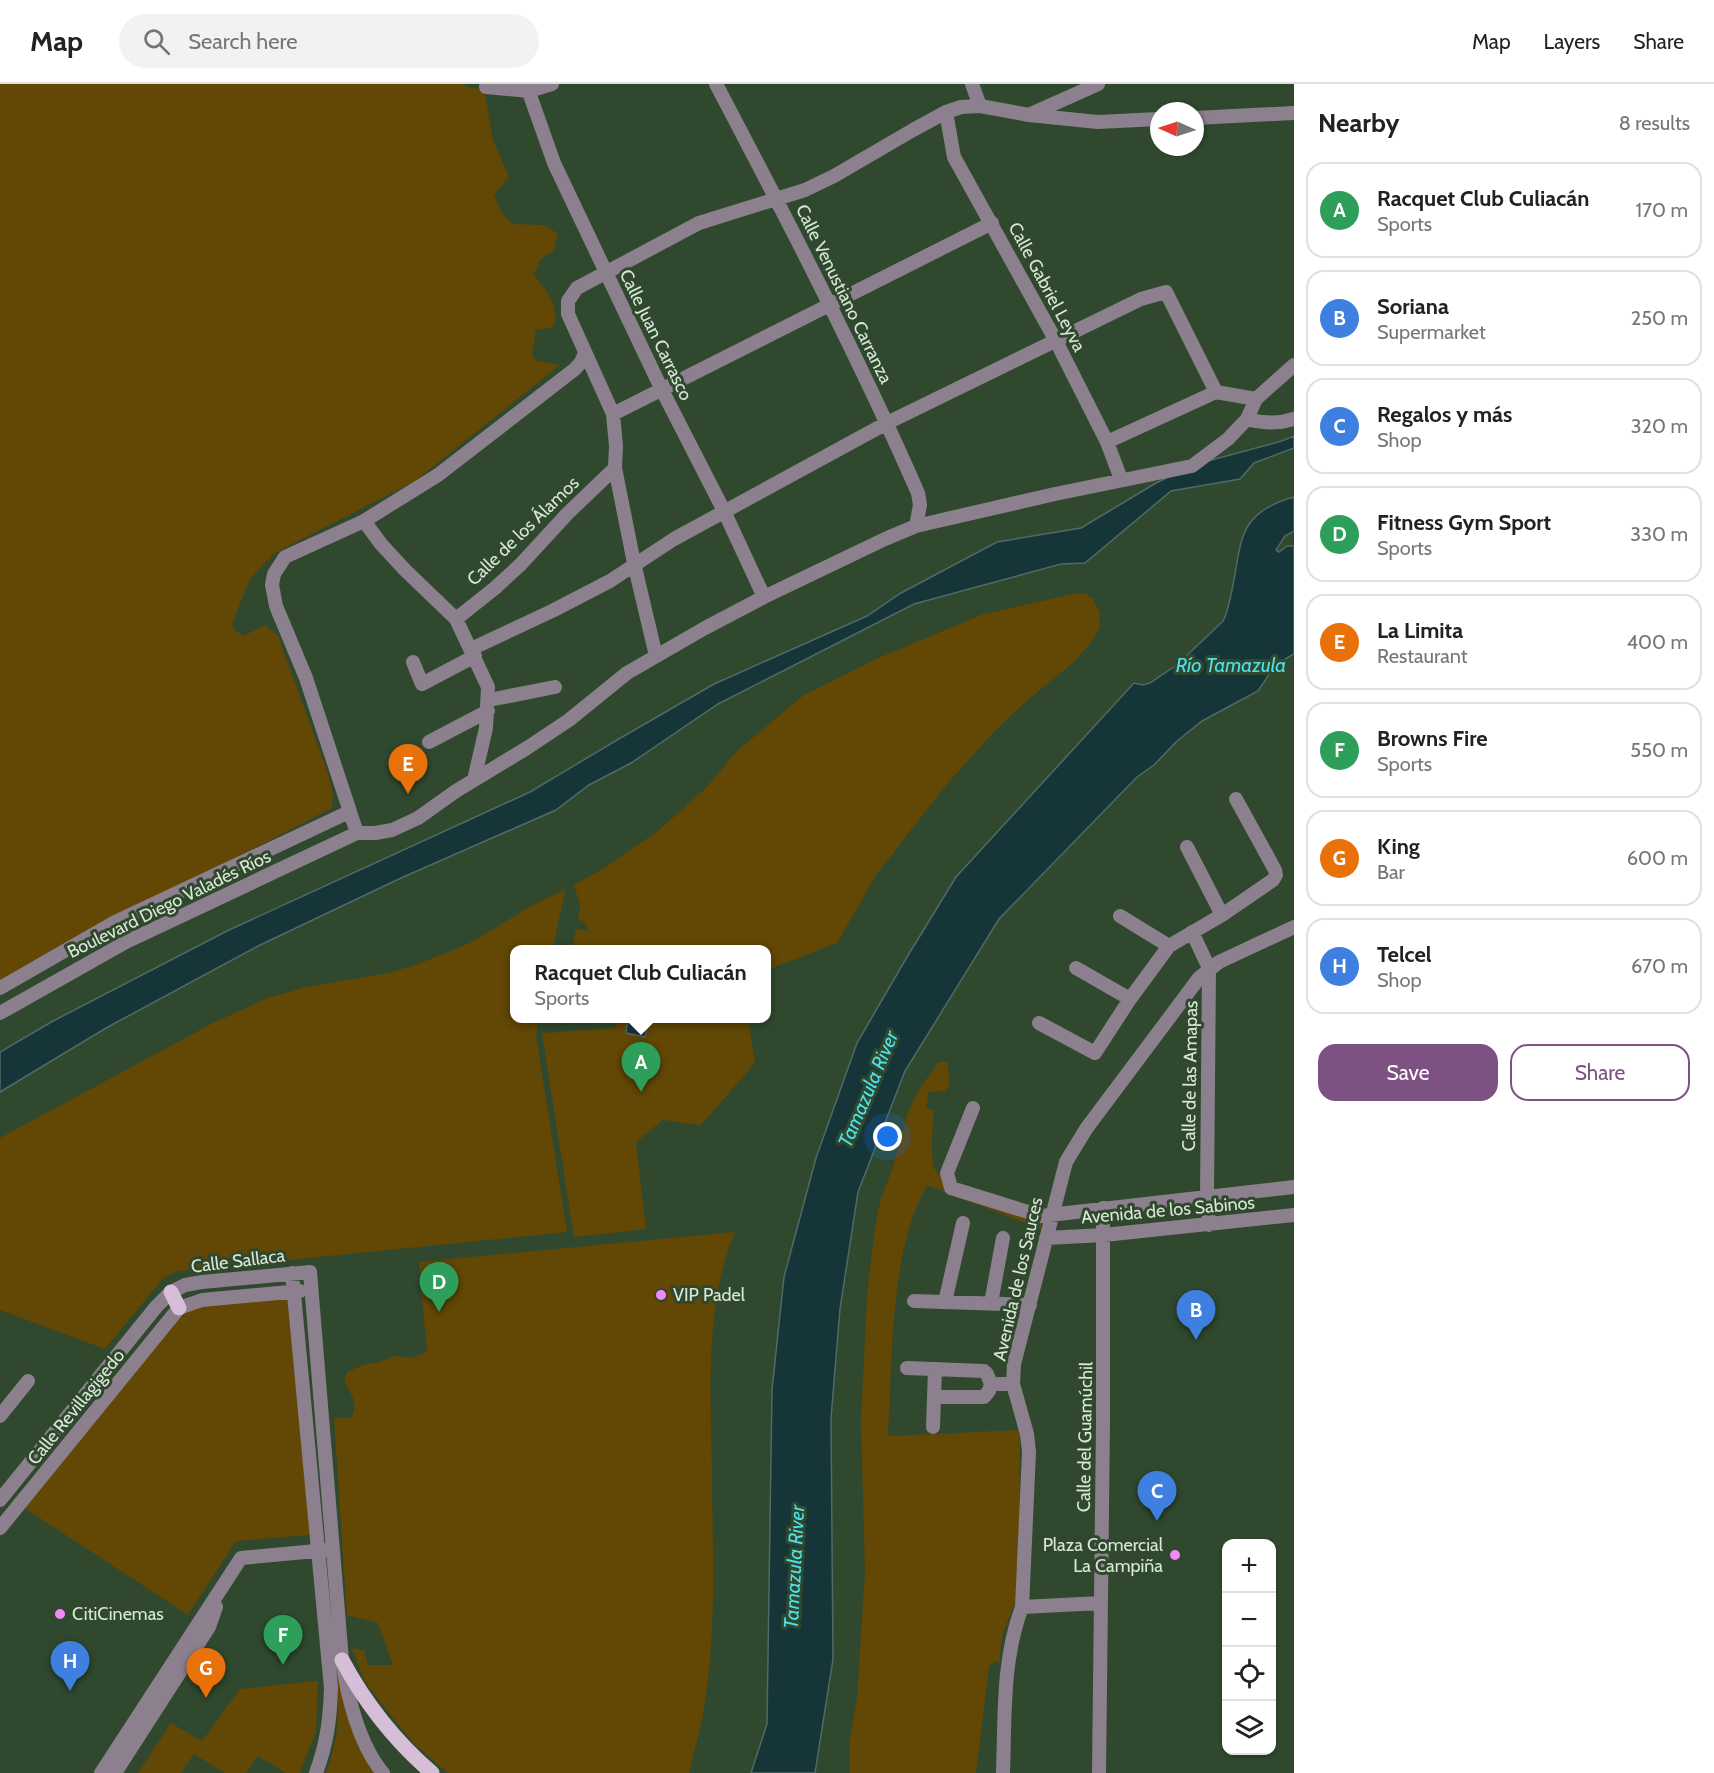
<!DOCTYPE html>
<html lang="en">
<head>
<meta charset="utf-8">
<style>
	:root { --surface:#fff; --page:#f2f2f2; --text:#222; --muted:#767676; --line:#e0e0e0; --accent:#7d5283 }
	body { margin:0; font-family:Cabin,sans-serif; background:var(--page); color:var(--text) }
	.controls { position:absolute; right:18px; bottom:18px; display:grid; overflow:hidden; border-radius:12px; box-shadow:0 2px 4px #0004 }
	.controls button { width:54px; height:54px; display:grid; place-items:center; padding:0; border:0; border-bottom:2px solid var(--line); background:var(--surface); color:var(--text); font:30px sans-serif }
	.compass { position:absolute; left:1150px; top:18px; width:54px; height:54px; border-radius:50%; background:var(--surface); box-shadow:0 2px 4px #0004; rotate:273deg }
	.you { position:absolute; left:888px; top:1053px; width:21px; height:21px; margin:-15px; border:4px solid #fff; border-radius:50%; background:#1a73e8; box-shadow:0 0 0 9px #1a73e833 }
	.badge { display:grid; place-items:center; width:39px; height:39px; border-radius:50%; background:var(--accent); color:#fff; font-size:20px; font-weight:700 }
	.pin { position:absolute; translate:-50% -50px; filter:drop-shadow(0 2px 3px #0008) }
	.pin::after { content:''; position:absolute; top:32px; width:21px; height:18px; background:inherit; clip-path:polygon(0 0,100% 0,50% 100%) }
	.popup { position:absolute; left:510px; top:861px; width:261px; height:78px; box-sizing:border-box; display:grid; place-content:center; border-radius:12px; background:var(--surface); filter:drop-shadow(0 2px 4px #0005); font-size:20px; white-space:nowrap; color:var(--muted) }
	.popup b { font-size:22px; color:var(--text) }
	.popup::after { content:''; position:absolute; left:50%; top:100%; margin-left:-12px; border:12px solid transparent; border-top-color:var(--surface) }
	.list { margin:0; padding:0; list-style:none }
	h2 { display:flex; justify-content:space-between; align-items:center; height:78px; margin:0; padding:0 24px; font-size:26px }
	h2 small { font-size:20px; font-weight:400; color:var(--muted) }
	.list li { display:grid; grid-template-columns:39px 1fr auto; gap:18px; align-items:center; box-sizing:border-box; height:96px; margin:0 12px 12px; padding:0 12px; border:2px solid var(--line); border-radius:18px }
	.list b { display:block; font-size:22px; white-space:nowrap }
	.list p { margin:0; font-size:20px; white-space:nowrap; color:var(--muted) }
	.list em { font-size:20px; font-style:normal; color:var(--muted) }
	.actions { display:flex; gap:12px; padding:18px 24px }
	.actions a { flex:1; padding:14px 0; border:2px solid var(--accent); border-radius:18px; text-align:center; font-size:21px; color:var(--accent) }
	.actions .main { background:var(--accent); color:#fff }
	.icon { flex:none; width:33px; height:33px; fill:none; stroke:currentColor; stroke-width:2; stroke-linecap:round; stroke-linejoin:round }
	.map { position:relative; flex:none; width:1294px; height:1689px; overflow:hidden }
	header { display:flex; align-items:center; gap:36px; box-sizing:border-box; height:84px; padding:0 30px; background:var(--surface); border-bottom:2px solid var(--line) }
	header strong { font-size:28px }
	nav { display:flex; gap:33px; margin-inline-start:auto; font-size:21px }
	.search { width:420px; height:54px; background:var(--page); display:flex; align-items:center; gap:15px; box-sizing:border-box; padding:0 21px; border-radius:33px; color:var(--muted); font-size:22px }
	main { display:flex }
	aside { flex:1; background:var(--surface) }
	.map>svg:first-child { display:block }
	.green { fill:#624705 }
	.water { fill:#153538; stroke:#506a67; stroke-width:1.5 }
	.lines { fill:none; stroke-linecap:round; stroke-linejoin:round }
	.minor { stroke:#8c808e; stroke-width:14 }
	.major { stroke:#d6bed9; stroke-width:15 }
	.poi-dot { fill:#ed8cf9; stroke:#30492e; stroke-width:2 }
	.labels { text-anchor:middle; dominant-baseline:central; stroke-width:6; stroke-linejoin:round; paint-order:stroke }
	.street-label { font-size:18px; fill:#d8e7d6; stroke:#30492e }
	.poi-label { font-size:18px; fill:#d8e7d6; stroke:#30492e; text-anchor:start }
	.water-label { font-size:20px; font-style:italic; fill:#4ce1ed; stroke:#30492e }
</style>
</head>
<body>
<header>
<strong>Map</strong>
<div class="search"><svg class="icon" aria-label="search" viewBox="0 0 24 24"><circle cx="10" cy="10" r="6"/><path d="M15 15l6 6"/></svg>Search here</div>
<nav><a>Map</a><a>Layers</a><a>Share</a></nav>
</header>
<main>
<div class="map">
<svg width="1294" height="1689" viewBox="0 0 1294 1689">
	<rect width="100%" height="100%" fill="#30492e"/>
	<!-- green -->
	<path class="green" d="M 0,0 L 464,0 L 466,3 L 484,5 L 493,56 L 509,93 L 494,111 L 501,128 L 512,140 L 545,141 L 558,150 L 554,166 L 540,176 L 534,191 C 545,204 563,226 552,243 L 536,246 L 532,270 L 536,277 L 560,281 L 415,397 L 273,470 L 250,495 L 232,540 L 236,547 L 243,552 L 266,541 L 278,552 L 326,684 L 333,709 L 332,724 L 0,896 Z
		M 1078,509 L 1086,510 L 1093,515 L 1100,529 L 1099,544 L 1093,556 L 1075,577 L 1023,620 L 992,650 L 947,700 L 876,791 L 837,859 L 767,886 L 767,866 L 593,866 L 573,861 L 576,845 L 588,847 L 585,838 L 578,836 L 580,821 L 574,801 L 604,784 L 658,747 L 706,704 L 737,667 L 804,611 L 876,575 L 981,531 Z
		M 565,806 L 553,865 L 515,866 L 515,934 L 539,935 L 536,951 L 567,1148 L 178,1187 L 164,1193 L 105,1265 L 0,1226 L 0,1054 L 213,939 L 265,915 L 306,903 L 389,889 L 421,879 L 472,858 L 529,823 Z
		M 614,935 L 748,935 L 755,979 L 701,1041 L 663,1036 L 636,1058 L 646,1145 L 574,1153 L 542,949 L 616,944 Z
		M 939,978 L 947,978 L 950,1001 L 945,1007 L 929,1008 L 926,1024 L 934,1027 C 933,1041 929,1076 936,1087 C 946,1104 1022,1127 1043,1135 L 1041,1145 L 927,1101 C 889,1169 893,1273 888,1350 L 891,1352 L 1020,1346 L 1019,1510 L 1003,1548 L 999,1580 L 996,1577 L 989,1582 L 976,1689 L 850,1689 L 850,1655 L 857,1614 L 865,1488 L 861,1337 L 867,1211 L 875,1143 L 880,1118 L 892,1086 L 908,1028 L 919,1005 Z
		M 735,1148 C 702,1225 712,1321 712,1404 C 713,1475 716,1548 705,1618 C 702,1642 694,1665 689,1689 L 448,1689 L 414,1660 L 383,1622 L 364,1596 L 352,1564 L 364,1566 L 368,1581 L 393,1581 L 378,1539 L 347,1531 L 334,1334 L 351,1334 C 359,1319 351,1310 344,1297 L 347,1288 L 363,1281 L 379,1278 L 395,1272 L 411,1274 L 427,1268 L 419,1178 Z
		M 287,1211 L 310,1451 L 236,1457 L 188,1531 L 23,1423 L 180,1234 L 192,1223 Z
		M 332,1547 L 345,1611 L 381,1689 L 326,1689 C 329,1680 332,1671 334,1662 C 343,1625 335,1584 332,1547 Z
		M 318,1597 L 316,1647 L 300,1689 L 286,1689 L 258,1672 L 246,1689 L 225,1689 L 194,1670 L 181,1689 L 138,1689 L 171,1639 L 202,1657 L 240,1605 Z"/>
	<!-- water -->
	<path class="water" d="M 1294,352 L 1294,364 L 1254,379 L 1240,395 L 1171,407 L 1085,479 L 1061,480 L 914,520 L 718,620 L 631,679 L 589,701 L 556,726 L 401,794 L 258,862 L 106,944 L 0,1008 L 0,968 L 53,937 L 229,846 L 530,708 L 617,656 L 714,600 L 867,532 L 901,509 L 997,458 L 1081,444 L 1156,399 L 1193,381 L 1282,357 Z
		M 1294,413 L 1294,447 L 1285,452 L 1276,466 L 1279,468 L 1287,462 L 1294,462 L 1294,570 L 1276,580 L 1258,607 L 1202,637 L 1176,658 L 1154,681 L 1137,693 L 999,835 L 905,987 L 858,1108 L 840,1225 L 831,1334 L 833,1575 L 815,1689 L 751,1689 L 767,1640 L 772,1306 L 784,1193 L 816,1074 L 857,959 L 907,873 L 956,793 L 1134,599 L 1143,601 L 1150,599 L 1178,580 L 1223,537 C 1227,530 1228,523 1230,515 C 1243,463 1232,430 1294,413 Z
		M 628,935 L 649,935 L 645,953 L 626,949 Z"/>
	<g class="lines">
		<!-- minor -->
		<path class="minor" d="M 526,0 L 554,79 L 661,304 L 724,427 L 764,513
			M 716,0 C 787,135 857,270 918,409 L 920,421 L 916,442
			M 972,0 L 980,22
			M 486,3 L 529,7 L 552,0
			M 946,28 L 954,73 L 1056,257 L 1107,358 L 1121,395
			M 1031,30 L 1098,0
			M 1195,34 L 1294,29
			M 613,330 L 992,139
			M 1247,335 C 1262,339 1279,340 1294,335
			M 1107,358 L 1216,308 L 1256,315
			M 364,437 L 381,460 L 405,486 L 456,535 L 488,603 L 486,644 L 474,696
			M 456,535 L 495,504 L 521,480 L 567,430 L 615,384
			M 471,565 L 552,527 L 610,497 L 674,455 L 887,339 L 1141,215 L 1166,208 L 1216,308
			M 656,572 L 634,479 L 615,384 L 616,362 L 613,330 L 568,230 L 568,217 L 577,204 L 699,139 L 805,106 L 834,92 L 913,46 L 946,28 L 961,23 L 980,22 L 1029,31 L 1098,38 L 1159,35
			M 413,578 L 422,600 L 475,572
			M 489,616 L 555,603
			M 429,658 L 488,627
			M 357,749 L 306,594 L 276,522 L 272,501 L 274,490 L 285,473 L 364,437 L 438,391 L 575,285 L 581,278 L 585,269
			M 1187,763 L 1222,831
			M 1120,832 L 1169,862
			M 1192,848 L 1209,884 L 1207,1112 L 1209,1141
			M 1076,884 L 1130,915
			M 0,904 L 115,838 L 349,728
			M 0,929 L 126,858 L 357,749 L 375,749 L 392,746 L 418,734 L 456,707 L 527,664 L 569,636 L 627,589 L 705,544 L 764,513 L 885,455 L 916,442 L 1055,410 L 1192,382 L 1228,355 L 1247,335 L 1256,315 L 1294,281
			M 1039,939 L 1095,969 L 1130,915 L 1169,862 L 1222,831 L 1273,796 L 1276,791 L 1275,786 L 1236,715
			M 973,1024 L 947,1089 L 951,1104 L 1041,1132 L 1294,1103
			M 1046,1154 L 1104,1151 L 1294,1131
			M 292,1189 L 331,1604 C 330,1636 327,1659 316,1689
			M 914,1217 L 1030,1221
			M 945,1218 L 963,1139
			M 991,1219 L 1003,1154
			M 907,1284 L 984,1287 L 987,1290 L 991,1300 L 1013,1300
			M 934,1313 L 984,1313 L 989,1307 L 991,1300
			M 0,1332 L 28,1297
			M 933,1343 L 935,1285
			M 0,1416 L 156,1223 L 171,1208 L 185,1201 L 202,1198 L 310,1188 L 342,1576 C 347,1611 359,1661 383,1689
			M 0,1444 L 179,1224 L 202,1216 L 300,1207
			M 1022,1523 L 1101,1519
			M 101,1689 L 241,1474 L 327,1466
			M 115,1689 L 209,1543 L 216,1523 L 214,1519
			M 1003,1689 C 1005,1633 1002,1576 1022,1523 L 1029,1368 L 1027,1350 L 1013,1300 L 1014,1280 L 1066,1078 L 1086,1045 L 1199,894 L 1219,878 L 1294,843
			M 1099,1689 L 1103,1338 L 1103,1124"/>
		<!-- major -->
		<path class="major" d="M 171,1208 L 179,1224
			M 342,1576 C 365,1619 395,1657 432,1689"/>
	</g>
	<!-- markers -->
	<g class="poi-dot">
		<circle cx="661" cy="1211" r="6"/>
		<circle cx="1175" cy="1471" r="6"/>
		<circle cx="60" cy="1530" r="6"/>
	</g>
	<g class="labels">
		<!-- street labels -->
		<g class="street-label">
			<text transform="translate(1047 203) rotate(62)">Calle Gabriel Leyva</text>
			<text transform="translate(844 210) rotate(64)">Calle Venustiano Carranza</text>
			<text transform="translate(656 251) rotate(64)">Calle Juan Carrasco</text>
			<text transform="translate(523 447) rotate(-44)">Calle de los Álamos</text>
			<text transform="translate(169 820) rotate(-26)">Boulevard Diego Valadés Ríos</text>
			<text transform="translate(1190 992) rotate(-89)">Calle de las Amapas</text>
			<text transform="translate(1168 1126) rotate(-5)">Avenida de los Sabinos</text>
			<text transform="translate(238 1177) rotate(-7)">Calle Sallaca</text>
			<text transform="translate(1018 1195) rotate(-77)">Avenida de los Sauces</text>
			<text transform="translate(76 1323) rotate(-51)">Calle Revillagigedo</text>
			<text transform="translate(1085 1353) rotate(-89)">Calle del Guamúchil</text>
		</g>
		<!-- poi labels -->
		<g class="poi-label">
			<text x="673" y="1211">VIP Padel</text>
			<text x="1163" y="1461" text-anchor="end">Plaza Comercial<tspan x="1163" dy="21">La Campiña</tspan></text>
			<text x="72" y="1530">CitiCinemas</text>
		</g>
		<!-- water labels -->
		<g class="water-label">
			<text x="1231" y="581">Río Tamazula</text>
			<text transform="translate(868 1005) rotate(-67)">Tamazula River</text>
			<text transform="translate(794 1483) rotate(-87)">Tamazula River</text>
		</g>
	</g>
</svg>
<div class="controls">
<button>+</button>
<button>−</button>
<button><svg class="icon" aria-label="locate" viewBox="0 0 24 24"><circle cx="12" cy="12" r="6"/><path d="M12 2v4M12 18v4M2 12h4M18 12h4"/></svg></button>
<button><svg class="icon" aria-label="layers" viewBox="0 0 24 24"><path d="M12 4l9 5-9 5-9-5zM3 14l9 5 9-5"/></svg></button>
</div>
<svg class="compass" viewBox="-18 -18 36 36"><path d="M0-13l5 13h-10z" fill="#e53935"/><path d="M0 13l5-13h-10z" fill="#767676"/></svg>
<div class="you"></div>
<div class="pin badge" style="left:641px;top:1008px;background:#2e9e5b">A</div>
<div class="popup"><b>Racquet Club Culiacán</b>Sports</div>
<div class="pin badge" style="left:1196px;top:1256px;background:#3f7fe0">B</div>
<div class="pin badge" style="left:1157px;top:1437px;background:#3f7fe0">C</div>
<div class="pin badge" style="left:439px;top:1228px;background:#2e9e5b">D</div>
<div class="pin badge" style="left:408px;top:710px;background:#e8710a">E</div>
<div class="pin badge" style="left:283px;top:1581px;background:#2e9e5b">F</div>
<div class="pin badge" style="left:206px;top:1614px;background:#e8710a">G</div>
<div class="pin badge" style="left:70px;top:1607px;background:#3f7fe0">H</div>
</div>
<aside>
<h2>Nearby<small>8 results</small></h2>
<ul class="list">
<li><span class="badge" style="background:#2e9e5b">A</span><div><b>Racquet Club Culiacán</b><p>Sports</p></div><em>170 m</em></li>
<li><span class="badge" style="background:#3f7fe0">B</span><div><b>Soriana</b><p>Supermarket</p></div><em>250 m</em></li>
<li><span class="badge" style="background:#3f7fe0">C</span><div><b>Regalos y más</b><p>Shop</p></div><em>320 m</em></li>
<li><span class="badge" style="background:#2e9e5b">D</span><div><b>Fitness Gym Sport</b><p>Sports</p></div><em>330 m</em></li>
<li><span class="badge" style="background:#e8710a">E</span><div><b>La Limita</b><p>Restaurant</p></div><em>400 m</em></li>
<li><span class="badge" style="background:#2e9e5b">F</span><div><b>Browns Fire</b><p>Sports</p></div><em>550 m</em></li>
<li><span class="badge" style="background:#e8710a">G</span><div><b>King</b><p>Bar</p></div><em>600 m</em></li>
<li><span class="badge" style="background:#3f7fe0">H</span><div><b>Telcel</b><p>Shop</p></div><em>670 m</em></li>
</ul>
<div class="actions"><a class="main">Save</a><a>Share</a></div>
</aside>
</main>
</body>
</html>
